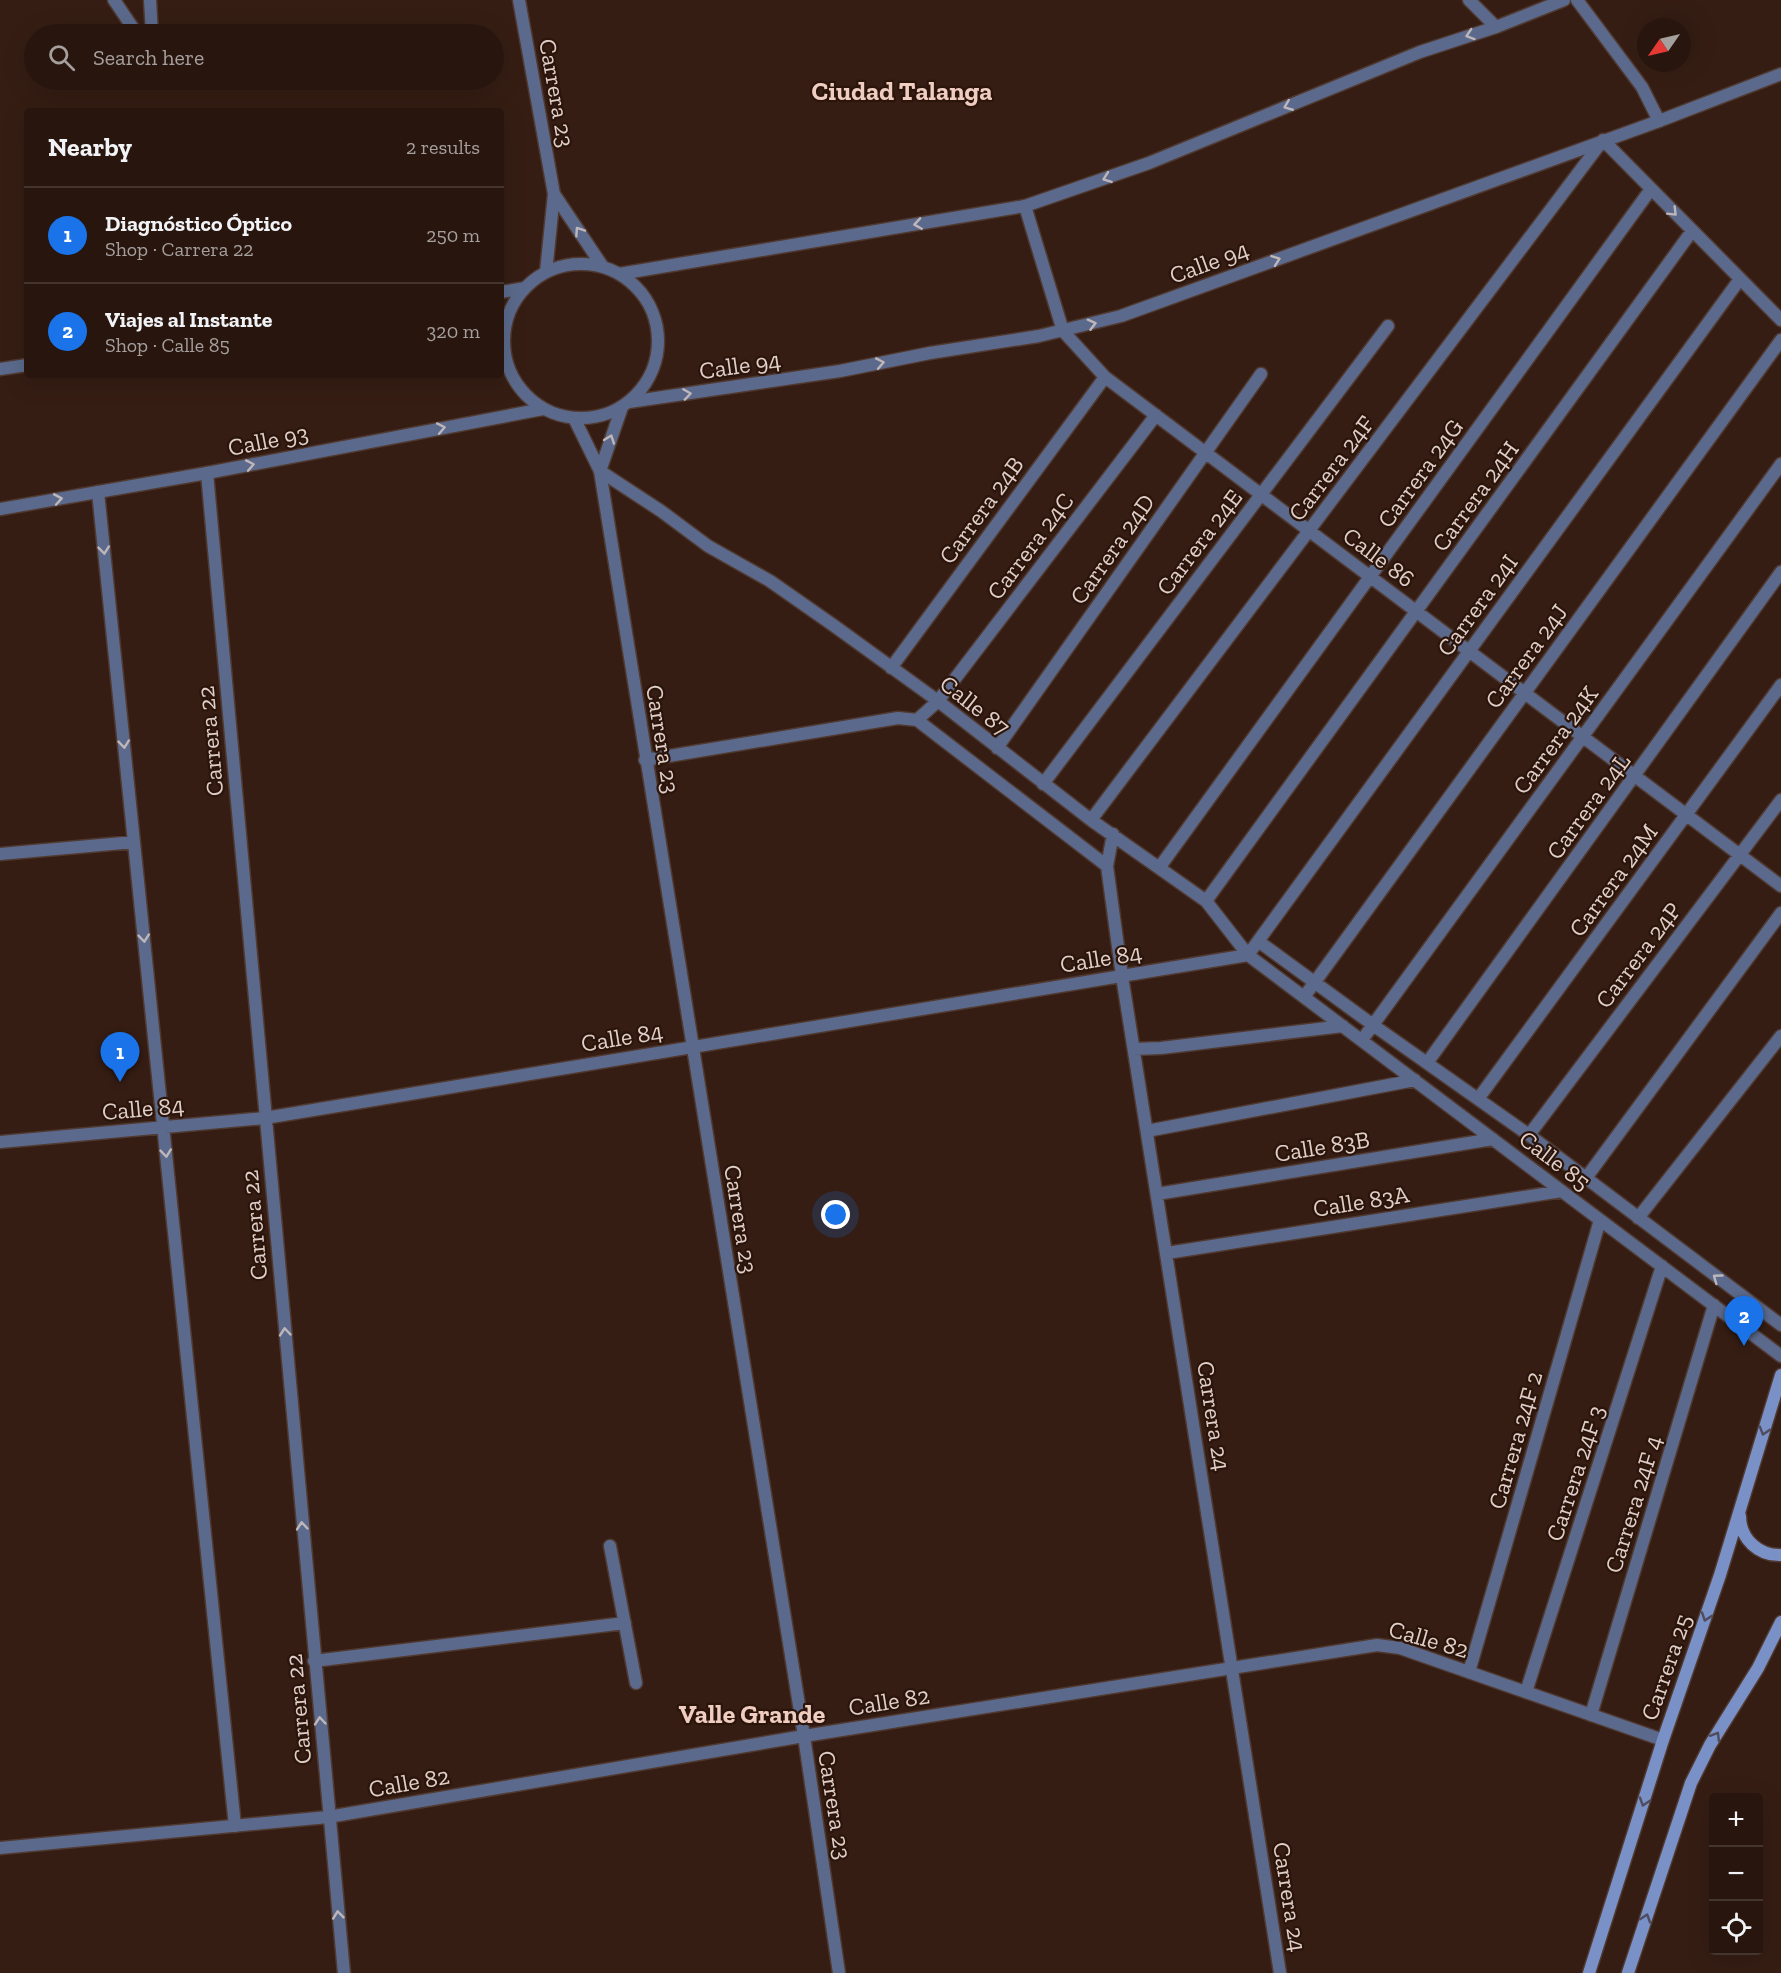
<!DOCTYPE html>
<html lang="en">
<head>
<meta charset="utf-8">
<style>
	:root { --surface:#28160e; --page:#34231c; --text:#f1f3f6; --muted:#a59f9e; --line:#44352e; --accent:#1a73e8 }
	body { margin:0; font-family:"Zilla Slab",serif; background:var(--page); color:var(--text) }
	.controls { position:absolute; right:18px; bottom:18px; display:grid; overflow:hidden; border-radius:6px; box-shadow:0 6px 24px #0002 }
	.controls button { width:54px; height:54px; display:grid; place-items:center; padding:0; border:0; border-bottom:2px solid var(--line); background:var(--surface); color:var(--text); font:30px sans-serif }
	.compass { position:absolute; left:1637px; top:18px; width:54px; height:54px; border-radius:50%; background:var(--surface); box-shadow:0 6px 24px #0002; rotate:236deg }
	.you { position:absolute; left:836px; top:1215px; width:21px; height:21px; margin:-15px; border:4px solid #fff; border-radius:50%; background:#1a73e8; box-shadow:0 0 0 9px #1a73e833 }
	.badge { display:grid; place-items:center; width:39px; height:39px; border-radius:50%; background:var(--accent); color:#fff; font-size:20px; font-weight:700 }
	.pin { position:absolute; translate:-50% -50px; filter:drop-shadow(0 2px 3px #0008) }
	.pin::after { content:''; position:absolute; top:32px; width:21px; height:18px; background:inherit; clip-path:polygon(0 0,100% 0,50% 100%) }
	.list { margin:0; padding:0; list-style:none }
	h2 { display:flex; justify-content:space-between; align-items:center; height:78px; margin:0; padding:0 24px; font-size:26px }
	h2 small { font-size:20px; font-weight:400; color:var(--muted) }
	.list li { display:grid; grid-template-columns:39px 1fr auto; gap:18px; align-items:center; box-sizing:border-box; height:96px; padding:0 24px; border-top:2px solid var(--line) }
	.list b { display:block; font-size:22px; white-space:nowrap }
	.list p { margin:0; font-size:20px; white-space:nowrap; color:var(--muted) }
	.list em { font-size:20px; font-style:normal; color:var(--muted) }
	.icon { flex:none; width:33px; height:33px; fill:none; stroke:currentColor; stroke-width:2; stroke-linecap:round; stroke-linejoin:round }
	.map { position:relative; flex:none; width:1781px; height:1973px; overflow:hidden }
	.search { position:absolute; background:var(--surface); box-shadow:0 6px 24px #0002; left:24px; top:24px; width:480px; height:66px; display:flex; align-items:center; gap:15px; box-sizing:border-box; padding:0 21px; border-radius:33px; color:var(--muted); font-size:22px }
	.panel { position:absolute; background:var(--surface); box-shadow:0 6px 24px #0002; left:24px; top:108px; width:480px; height:270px; border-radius:6px }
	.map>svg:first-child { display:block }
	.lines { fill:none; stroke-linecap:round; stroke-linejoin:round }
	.minor-casing { stroke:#503930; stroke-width:15 }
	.tertiary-casing { stroke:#503930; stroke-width:15 }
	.secondary-casing { stroke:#503930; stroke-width:15 }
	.minor { stroke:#5b6a8c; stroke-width:12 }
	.tertiary { stroke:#5b6a8c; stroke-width:12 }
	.secondary { stroke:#7a91c7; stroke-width:12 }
	.oneway { stroke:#bfb6ba }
	.oneway2 { stroke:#4f4c5f }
	.labels { text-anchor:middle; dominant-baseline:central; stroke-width:4.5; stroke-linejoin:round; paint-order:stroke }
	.street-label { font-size:24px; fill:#e0cfc9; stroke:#2b140a }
	.neighbourhood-label { font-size:26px; font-weight:bold; fill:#efcdc0; stroke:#2b140a }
</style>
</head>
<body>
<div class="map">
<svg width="1781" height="1973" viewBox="0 0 1781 1973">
	<rect width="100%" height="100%" fill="#351d13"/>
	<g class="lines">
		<defs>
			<path id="minor" d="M 114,0 L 137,34
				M 150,0 L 152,34
				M 1469,0 L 1496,27
				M 1577,0 L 1642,87 L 1659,121
				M 1025,206 L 1063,331 L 1105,377 L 1781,886
				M 600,471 L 661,511 L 708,546 L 770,581 L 833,625 L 938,701 L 1091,820 L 1206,901 L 1248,955 L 1781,1356
				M 207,473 L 344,1973
				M 98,492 L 235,1826
				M 891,668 L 1105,377
				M 917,720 L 938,701 L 1156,415
				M 997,748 L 1261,374
				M 645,760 L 898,718 L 917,720 L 1107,866
				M 1043,784 L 1388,326
				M 1091,820 L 1603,140 L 1781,320
				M 1113,834 L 1107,866 L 1122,976 L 1280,1973
				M 0,854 L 134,842
				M 1159,868 L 1651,189
				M 1206,901 L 1692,231
				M 1258,941 L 1373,1025 L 1529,1135 L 1781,1325
				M 1304,997 L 1781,340
				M 1362,1040 L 1781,464
				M 1134,1049 L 1161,1048 L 1343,1026
				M 1427,1063 L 1781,572
				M 1478,1099 L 1781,685
				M 1147,1131 L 1415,1080
				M 1529,1135 L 1781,800
				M 0,1142 L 265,1118 L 1248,955 L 1740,279
				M 1586,1178 L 1781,913
				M 1157,1194 L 1493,1139
				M 1638,1218 L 1781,1036
				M 1167,1253 L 1562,1191
				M 610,1546 L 636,1683
				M 314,1661 L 625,1623
				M 1469,1672 L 1600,1220
				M 1526,1692 L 1662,1266
				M 1591,1715 L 1714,1305
				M 804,1736 L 839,1973"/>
			<path id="tertiary" d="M 519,0 L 554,194 L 546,272
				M 554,194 L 603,267
				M504 341a77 77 0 1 1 154 0a77 77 0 1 1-154 0Z
				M 619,274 L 1025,206 L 1149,163 L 1420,52 L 1496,27 L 1564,0
				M 501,292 L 525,288
				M 0,369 L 27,365
				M 629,402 L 840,371 L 930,353 L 1039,336 L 1121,316 L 1659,121 L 1781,74
				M 574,418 L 600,471 L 804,1736
				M 600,471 L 622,407
				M 0,509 L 207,473 L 543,409
				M 0,1848 L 328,1817 L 804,1736 L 1377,1645 L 1400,1648 L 1663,1740"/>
			<path id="secondary" d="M 1740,1516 C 1740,1539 1759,1556 1781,1555
				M 1589,1973 L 1663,1740 L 1720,1575 L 1781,1375
				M 1628,1973 L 1691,1783 L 1710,1745 L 1758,1668 L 1781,1622"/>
		</defs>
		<!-- minor casing -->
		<use href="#minor" class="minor-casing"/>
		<!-- tertiary casing -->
		<use href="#tertiary" class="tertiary-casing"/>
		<!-- secondary casing -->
		<use href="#secondary" class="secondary-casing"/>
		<!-- minor -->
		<use href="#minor" class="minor"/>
		<!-- tertiary -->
		<use href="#tertiary" class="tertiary"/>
		<!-- secondary -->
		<use href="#secondary" class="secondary"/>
	</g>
	<!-- one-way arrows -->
	<defs><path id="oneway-chevron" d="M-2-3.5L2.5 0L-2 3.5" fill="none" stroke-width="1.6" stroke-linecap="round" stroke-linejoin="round" transform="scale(1.5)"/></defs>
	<g class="oneway">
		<use href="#oneway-chevron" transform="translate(1470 35) rotate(162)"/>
		<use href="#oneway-chevron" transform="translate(1288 106) rotate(158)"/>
		<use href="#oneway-chevron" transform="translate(1107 178) rotate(160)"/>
		<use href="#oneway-chevron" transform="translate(1673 212) rotate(45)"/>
		<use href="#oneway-chevron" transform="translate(918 224) rotate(171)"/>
		<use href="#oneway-chevron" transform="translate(579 231) rotate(-124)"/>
		<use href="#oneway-chevron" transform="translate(1276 260) rotate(-20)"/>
		<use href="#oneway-chevron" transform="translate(1092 324) rotate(-15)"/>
		<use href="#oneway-chevron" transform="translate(880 363) rotate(-11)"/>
		<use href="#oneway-chevron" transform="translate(687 394) rotate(-8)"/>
		<use href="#oneway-chevron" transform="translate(441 428) rotate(-11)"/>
		<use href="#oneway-chevron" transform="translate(610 439) rotate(-70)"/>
		<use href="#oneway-chevron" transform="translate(250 465) rotate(-11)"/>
		<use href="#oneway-chevron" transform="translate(58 499) rotate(-10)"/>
		<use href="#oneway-chevron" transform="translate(104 550) rotate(84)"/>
		<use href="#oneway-chevron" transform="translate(124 744) rotate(84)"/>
		<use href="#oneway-chevron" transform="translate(144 938) rotate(84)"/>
		<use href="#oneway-chevron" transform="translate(166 1153) rotate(84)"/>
		<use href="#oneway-chevron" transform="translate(1717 1278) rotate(-144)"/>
		<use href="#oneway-chevron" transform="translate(285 1332) rotate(-95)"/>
		<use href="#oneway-chevron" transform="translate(302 1526) rotate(-95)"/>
		<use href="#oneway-chevron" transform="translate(320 1721) rotate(-95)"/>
		<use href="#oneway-chevron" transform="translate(338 1915) rotate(-96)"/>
	</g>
	<g class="oneway2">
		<use href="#oneway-chevron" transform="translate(1764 1431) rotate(107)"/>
		<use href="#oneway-chevron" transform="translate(1706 1617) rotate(109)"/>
		<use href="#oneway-chevron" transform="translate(1716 1736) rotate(-59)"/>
		<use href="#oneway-chevron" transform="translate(1644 1802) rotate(108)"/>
		<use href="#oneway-chevron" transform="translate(1646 1918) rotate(-72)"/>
	</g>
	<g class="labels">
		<!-- street labels -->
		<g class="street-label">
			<text transform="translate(557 93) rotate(80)">Carrera 23</text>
			<text transform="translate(1209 262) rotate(-20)">Calle 94</text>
			<text transform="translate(740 365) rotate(-8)">Calle 94</text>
			<text transform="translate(268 440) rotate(-11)">Calle 93</text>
			<text transform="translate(1331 468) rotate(-53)">Carrera 24F</text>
			<text transform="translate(1420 473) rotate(-54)">Carrera 24G</text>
			<text transform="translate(1475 496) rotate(-54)">Carrera 24H</text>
			<text transform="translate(981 510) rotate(-54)">Carrera 24B</text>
			<text transform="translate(1199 542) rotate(-53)">Carrera 24E</text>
			<text transform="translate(1030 546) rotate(-53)">Carrera 24C</text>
			<text transform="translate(1112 549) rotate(-55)">Carrera 24D</text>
			<text transform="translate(1379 557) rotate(37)">Calle 86</text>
			<text transform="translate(1477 605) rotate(-54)">Carrera 24I</text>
			<text transform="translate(1526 656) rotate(-54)">Carrera 24J</text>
			<text transform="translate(975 705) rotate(38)">Calle 87</text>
			<text transform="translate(663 739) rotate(81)">Carrera 23</text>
			<text transform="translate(1555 740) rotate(-54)">Carrera 24K</text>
			<text transform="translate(210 741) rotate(-95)">Carrera 22</text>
			<text transform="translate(1588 806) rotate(-54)">Carrera 24L</text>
			<text transform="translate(1613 880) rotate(-54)">Carrera 24M</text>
			<text transform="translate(1638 955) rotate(-53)">Carrera 24P</text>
			<text transform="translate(1101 958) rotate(-9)">Calle 84</text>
			<text transform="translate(622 1037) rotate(-9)">Calle 84</text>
			<text transform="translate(143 1108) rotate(-5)">Calle 84</text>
			<text transform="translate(1322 1146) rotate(-9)">Calle 83B</text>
			<text transform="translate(1555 1160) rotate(37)">Calle 85</text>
			<text transform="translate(1361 1201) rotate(-9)">Calle 83A</text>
			<text transform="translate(741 1219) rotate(81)">Carrera 23</text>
			<text transform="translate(254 1225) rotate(-95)">Carrera 22</text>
			<text transform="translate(1214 1416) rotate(81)">Carrera 24</text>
			<text transform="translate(1515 1440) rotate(-74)">Carrera 24F 2</text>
			<text transform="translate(1575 1473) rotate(-72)">Carrera 24F 3</text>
			<text transform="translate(1633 1504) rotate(-73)">Carrera 24F 4</text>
			<text transform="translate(1429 1639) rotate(16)">Calle 82</text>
			<text transform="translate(1666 1667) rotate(-71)">Carrera 25</text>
			<text transform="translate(889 1701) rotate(-9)">Calle 82</text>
			<text transform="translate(298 1709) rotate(-95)">Carrera 22</text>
			<text transform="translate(409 1782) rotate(-10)">Calle 82</text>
			<text transform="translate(835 1805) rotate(81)">Carrera 23</text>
			<text transform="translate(1290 1897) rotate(81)">Carrera 24</text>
		</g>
		<!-- neighbourhood labels -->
		<g class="neighbourhood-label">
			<text x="902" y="91">Ciudad Talanga</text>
			<text x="752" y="1714">Valle Grande</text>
		</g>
	</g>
</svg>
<div class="controls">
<button>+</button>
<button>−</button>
<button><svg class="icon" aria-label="locate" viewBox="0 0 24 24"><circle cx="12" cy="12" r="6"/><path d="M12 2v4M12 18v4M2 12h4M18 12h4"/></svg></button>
</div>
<svg class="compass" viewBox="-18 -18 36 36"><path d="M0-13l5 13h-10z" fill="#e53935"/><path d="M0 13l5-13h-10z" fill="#a59f9e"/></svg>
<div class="you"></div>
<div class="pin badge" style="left:120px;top:1082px">1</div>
<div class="pin badge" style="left:1744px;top:1346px">2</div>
<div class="search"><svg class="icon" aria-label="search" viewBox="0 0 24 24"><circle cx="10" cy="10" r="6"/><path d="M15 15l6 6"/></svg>Search here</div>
<section class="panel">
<h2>Nearby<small>2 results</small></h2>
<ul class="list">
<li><span class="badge">1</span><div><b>Diagnóstico Óptico</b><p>Shop · Carrera 22</p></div><em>250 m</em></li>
<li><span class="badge">2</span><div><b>Viajes al Instante</b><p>Shop · Calle 85</p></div><em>320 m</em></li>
</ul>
</section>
</div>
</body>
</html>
